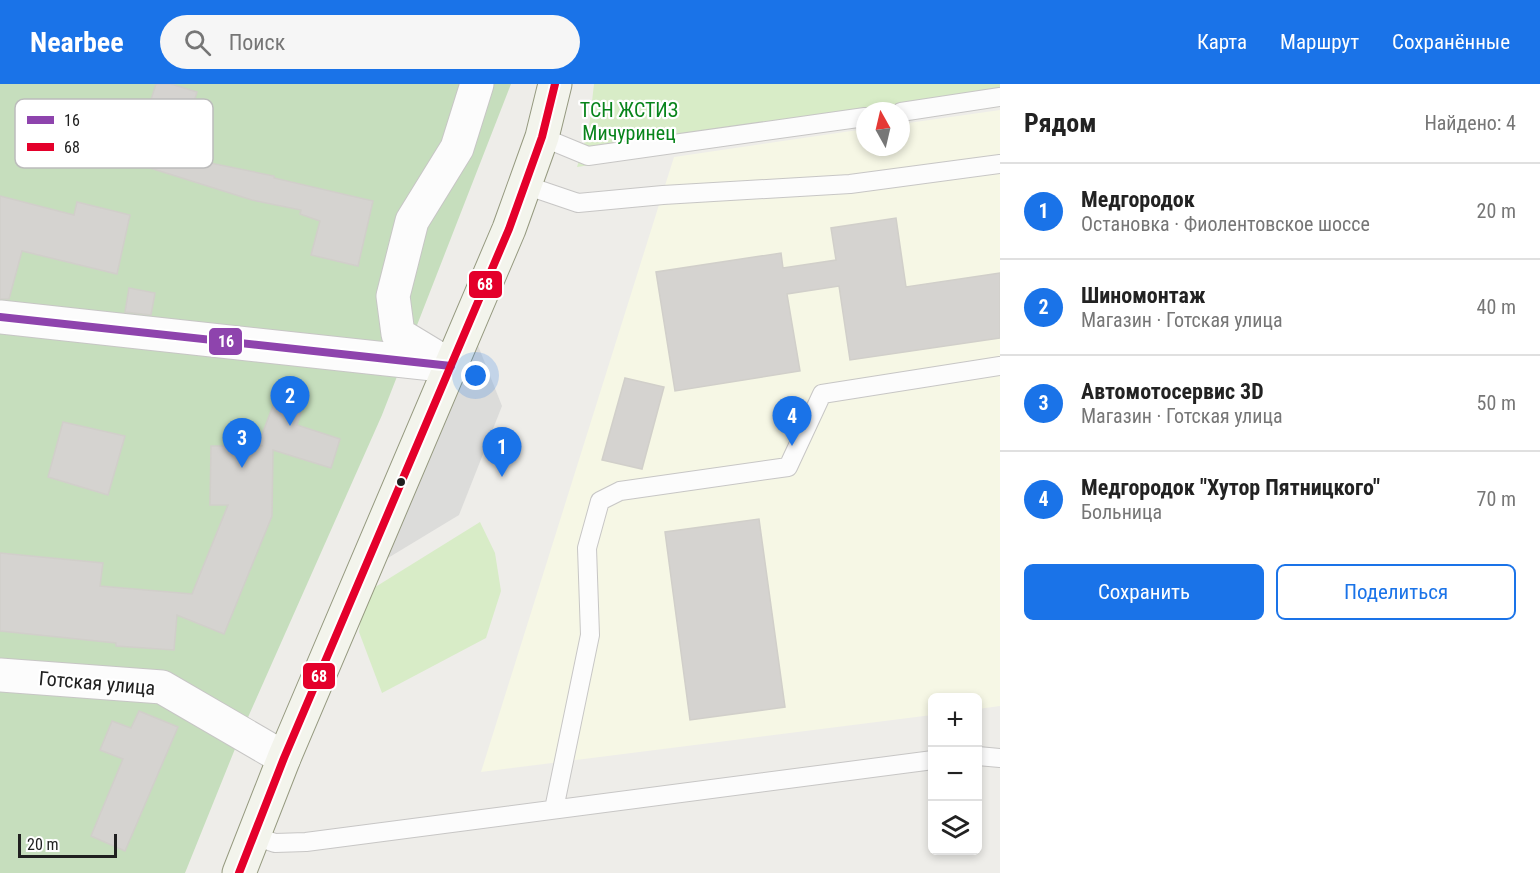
<!DOCTYPE html>
<html lang="ru">
<head>
<meta charset="utf-8">
<style>
	:root { --surface:#fff; --page:#f6f6f6; --text:#222; --muted:#767676; --line:#e0e0e0; --accent:#1a73e8 }
	body { margin:0; font-family:"Roboto Condensed",sans-serif; background:var(--page); color:var(--text) }
	.controls { position:absolute; right:18px; bottom:18px; display:grid; overflow:hidden; border-radius:9px; box-shadow:0 3px 9px #0003 }
	.controls button { width:54px; height:54px; display:grid; place-items:center; padding:0; border:0; border-bottom:2px solid var(--line); background:var(--surface); color:var(--text); font:30px sans-serif }
	.compass { position:absolute; left:856px; top:18px; width:54px; height:54px; border-radius:50%; background:var(--surface); box-shadow:0 3px 9px #0003; rotate:352deg }
	.scale { position:absolute; left:18px; bottom:15px; width:99px; box-sizing:border-box; padding-left:6px; border:3px solid #202020; border-top:0; font-size:16px; line-height:21px; white-space:nowrap; color:#202020; -webkit-text-stroke:4px #fff; paint-order:stroke }
	.you { position:absolute; left:476px; top:292px; width:21px; height:21px; margin:-15px; border:4px solid #fff; border-radius:50%; background:#1a73e8; box-shadow:0 0 0 9px #1a73e833 }
	.badge { display:grid; place-items:center; width:39px; height:39px; border-radius:50%; background:var(--accent); color:#fff; font-size:20px; font-weight:700 }
	.pin { position:absolute; translate:-50% -50px; filter:drop-shadow(0 2px 3px #0008) }
	.pin::after { content:''; position:absolute; top:32px; width:21px; height:18px; background:inherit; clip-path:polygon(0 0,100% 0,50% 100%) }
	.list { margin:0; padding:0; list-style:none }
	h2 { display:flex; justify-content:space-between; align-items:center; height:78px; margin:0; padding:0 24px; font-size:26px }
	h2 small { font-size:20px; font-weight:400; color:var(--muted) }
	.list li { display:grid; grid-template-columns:39px 1fr auto; gap:18px; align-items:center; box-sizing:border-box; height:96px; padding:0 24px; border-top:2px solid var(--line) }
	.list b { display:block; font-size:22px; white-space:nowrap }
	.list p { margin:0; font-size:20px; white-space:nowrap; color:var(--muted) }
	.list em { font-size:20px; font-style:normal; color:var(--muted) }
	.actions { display:flex; gap:12px; padding:18px 24px }
	.actions a { flex:1; padding:14px 0; border:2px solid var(--accent); border-radius:9px; text-align:center; font-size:21px; color:var(--accent) }
	.actions .main { background:var(--accent); color:#fff }
	.icon { flex:none; width:33px; height:33px; fill:none; stroke:currentColor; stroke-width:2; stroke-linecap:round; stroke-linejoin:round }
	.map { position:relative; flex:none; width:1000px; height:789px; overflow:hidden }
	header { display:flex; align-items:center; gap:36px; box-sizing:border-box; height:84px; padding:0 30px; background:var(--accent); color:#fff }
	header strong { font-size:28px }
	nav { display:flex; gap:33px; margin-inline-start:auto; font-size:21px }
	.search { width:420px; height:54px; background:var(--page); display:flex; align-items:center; gap:15px; box-sizing:border-box; padding:0 21px; border-radius:33px; color:var(--muted); font-size:22px }
	main { display:flex }
	aside { flex:1; background:var(--surface) }
	.map>svg:first-child { display:block }
	.education { fill:#f6f7e5 }
	.religious { fill:#dcdcda }
	.grass { fill:#d8ecc7 }
	.forest { fill:#c6debd }
	.building { fill:#d5d3d0; stroke:#d1cfca; stroke-width:1.5 }
	.lines { fill:none; stroke-linecap:round; stroke-linejoin:round }
	.service-casing { stroke:#c7c6c5; stroke-width:20 }
	.minor-casing { stroke:#c7c6c5; stroke-width:35 }
	.secondary-casing { stroke:#95997f; stroke-width:35 }
	.service { stroke:#fcfcfc; stroke-width:18 }
	.minor { stroke:#fcfcfc; stroke-width:33 }
	.secondary { stroke:#f3f4ec; stroke-width:33 }
	.bus-1-casing { stroke:#fff; stroke-width:12 }
	.bus-2-casing { stroke:#fff; stroke-width:12 }
	.bus-1 { stroke:#8e44ad; stroke-width:8 }
	.bus-2 { stroke:#e4002b; stroke-width:8 }
	.bus-dot { fill:#202020; stroke:#fff; stroke-width:2 }
	.labels { text-anchor:middle; dominant-baseline:central; stroke-width:4.5; stroke-linejoin:round; paint-order:stroke }
	.park-label { font-size:20px; fill:#08841b; stroke:#fff }
	.street-label { font-size:20px; fill:#202020; stroke:#fff }
	.key { fill:#fff; stroke:#bcbcbc; stroke-width:1.5 }
	.key-label { font-size:16px; fill:#202020 }
	.line-badge { stroke:#fff; stroke-width:2 }
	.badge-label { font-size:16px; text-anchor:middle; font-weight:bold; fill:#fff }
</style>
</head>
<body>
<header>
<strong>Nearbee</strong>
<div class="search"><svg class="icon" aria-label="search" viewBox="0 0 24 24"><circle cx="10" cy="10" r="6"/><path d="M15 15l6 6"/></svg>Поиск</div>
<nav><a>Карта</a><a>Маршрут</a><a>Сохранённые</a></nav>
</header>
<main>
<div class="map">
<svg width="1000" height="789" viewBox="0 0 1000 789">
	<rect width="100%" height="100%" fill="#eeede9"/>
	<!-- education -->
	<path class="education" d="M 1000,26 L 1000,622 L 978,625 L 978,614 L 933,614 L 932,631 L 481,688 L 674,73 L 865,45 L 865,63 L 901,63 L 901,40 Z"/>
	<!-- religious -->
	<path class="religious" d="M 477,259 L 502,322 L 459,431 L 378,480 Z"/>
	<!-- grass -->
	<path class="grass" d="M 594,0 L 1000,0 L 1000,19 L 901,27 L 865,27 L 865,39 L 577,83 L 589,44 Z
		M 480,438 L 495,469 L 501,507 L 486,554 L 382,609 L 359,548 L 364,510 Z"/>
	<!-- forest -->
	<path class="forest" d="M 0,0 L 511,0 L 382,331 L 245,640 L 185,789 L 0,789 Z"/>
	<!-- building -->
	<path class="building" d="M 156,0 L 171,0 L 197,8 L 185,48 L 197,51 L 190,75 L 274,92 L 274,94 L 373,117 L 358,182 L 311,171 L 320,137 L 300,130 L 301,126 L 252,116 L 131,78 Z
		M 0,112 L 74,131 L 77,118 L 130,131 L 117,190 L 22,167 L 9,215 L 0,215 Z
		M 896,134 L 906,203 L 1000,189 L 1000,254 L 850,276 L 839,202 L 787,210 L 800,287 L 675,307 L 656,188 L 781,169 L 783,184 L 836,176 L 831,144 Z
		M 129,204 L 155,209 L 151,231 L 125,228 Z
		M 625,294 L 664,303 L 642,385 L 602,376 Z
		M 274,319 L 301,329 L 297,341 L 340,355 L 331,384 L 273,366 L 272,432 L 224,550 L 177,531 L 174,566 L 116,562 L 116,559 L 0,547 L 0,469 L 103,479 L 100,502 L 192,510 L 228,421 L 210,421 L 211,362 L 263,362 L 258,361 Z
		M 63,338 L 125,352 L 108,411 L 48,393 Z
		M 759,435 L 785,623 L 690,636 L 665,448 Z
		M 139,627 L 178,643 L 125,767 L 91,752 L 123,675 L 100,666 L 112,637 L 131,644 Z"/>
	<g class="lines">
		<defs>
			<path id="service" d="M 901,28 L 1000,13
				M 542,53 L 588,72 L 865,33
				M 525,101 L 578,119 L 663,111 L 850,100 L 1000,80
				M 978,672 L 1000,674
				M 554,725 L 590,551 L 587,464 L 600,417 L 620,407 L 788,383 L 822,310 L 1000,282
				M 254,752 L 275,759 L 306,758 L 933,676"/>
			<path id="minor" d="M 0,233 L 451,282
				M 441,276 L 398,250 L 393,212 L 412,137 L 457,64 L 477,0
				M 0,591 L 162,603 L 284,674"/>
			<path id="secondary" d="M 239,789 L 284,674 L 509,145 L 542,53 L 555,0"/>
		</defs>
		<!-- service casing -->
		<use href="#service" class="service-casing"/>
		<!-- minor casing -->
		<use href="#minor" class="minor-casing"/>
		<!-- secondary casing -->
		<use href="#secondary" class="secondary-casing"/>
		<!-- service -->
		<use href="#service" class="service"/>
		<!-- minor -->
		<use href="#minor" class="minor"/>
		<!-- secondary -->
		<use href="#secondary" class="secondary"/>
		<defs>
			<path id="bus-1" d="M 0,233 L 451,282"/>
			<path id="bus-2" d="M 239,789 L 284,674 L 509,145 L 542,53 L 555,0"/>
		</defs>
		<!-- bus-1 casing -->
		<use href="#bus-1" class="bus-1-casing"/>
		<!-- bus-2 casing -->
		<use href="#bus-2" class="bus-2-casing"/>
		<!-- bus-1 -->
		<use href="#bus-1" class="bus-1"/>
		<!-- bus-2 -->
		<use href="#bus-2" class="bus-2"/>
	</g>
	<!-- markers -->
	<circle class="bus-dot" cx="401" cy="398" r="5"/>
	<g class="labels">
		<!-- park labels -->
		<g class="park-label">
			<text x="629" y="26">ТСН ЖСТИЗ<tspan x="629" dy="23">Мичуринец</tspan></text>
		</g>
		<!-- street labels -->
		<g class="street-label">
			<text transform="translate(97 599) rotate(5)">Готская улица</text>
		</g>
	</g>
	<!-- legend -->
	<rect x="15" y="15" width="198" height="69" rx="9" class="key"/>
	<rect x="27" y="32" width="27" height="8" fill="#8e44ad"/>
	<rect x="27" y="59" width="27" height="8" fill="#e4002b"/>
	<g class="key-label">
		<text x="64" y="42">16</text>
		<text x="64" y="69">68</text>
	</g>
	<g class="line-badge">
		<rect x="468" y="186" width="35" height="29" rx="6" fill="#e4002b"/>
		<rect x="208" y="243" width="35" height="29" rx="6" fill="#8e44ad"/>
		<rect x="302" y="578" width="34" height="28" rx="6" fill="#e4002b"/>
	</g>
	<g class="badge-label">
		<text x="485" y="206">68</text>
		<text x="226" y="263">16</text>
		<text x="319" y="598">68</text>
	</g>
</svg>
<div class="controls">
<button>+</button>
<button>−</button>
<button><svg class="icon" aria-label="layers" viewBox="0 0 24 24"><path d="M12 4l9 5-9 5-9-5zM3 14l9 5 9-5"/></svg></button>
</div>
<svg class="compass" viewBox="-18 -18 36 36"><path d="M0-13l5 13h-10z" fill="#e53935"/><path d="M0 13l5-13h-10z" fill="#767676"/></svg>
<div class="scale">20 m</div>
<div class="you"></div>
<div class="pin badge" style="left:502px;top:393px">1</div>
<div class="pin badge" style="left:290px;top:342px">2</div>
<div class="pin badge" style="left:242px;top:384px">3</div>
<div class="pin badge" style="left:792px;top:362px">4</div>
</div>
<aside>
<h2>Рядом<small>Найдено: 4</small></h2>
<ul class="list">
<li><span class="badge">1</span><div><b>Медгородок</b><p>Остановка · Фиолентовское шоссе</p></div><em>20 m</em></li>
<li><span class="badge">2</span><div><b>Шиномонтаж</b><p>Магазин · Готская улица</p></div><em>40 m</em></li>
<li><span class="badge">3</span><div><b>Автомотосервис 3D</b><p>Магазин · Готская улица</p></div><em>50 m</em></li>
<li><span class="badge">4</span><div><b>Медгородок &quot;Хутор Пятницкого&quot;</b><p>Больница</p></div><em>70 m</em></li>
</ul>
<div class="actions"><a class="main">Сохранить</a><a>Поделиться</a></div>
</aside>
</main>
</body>
</html>
